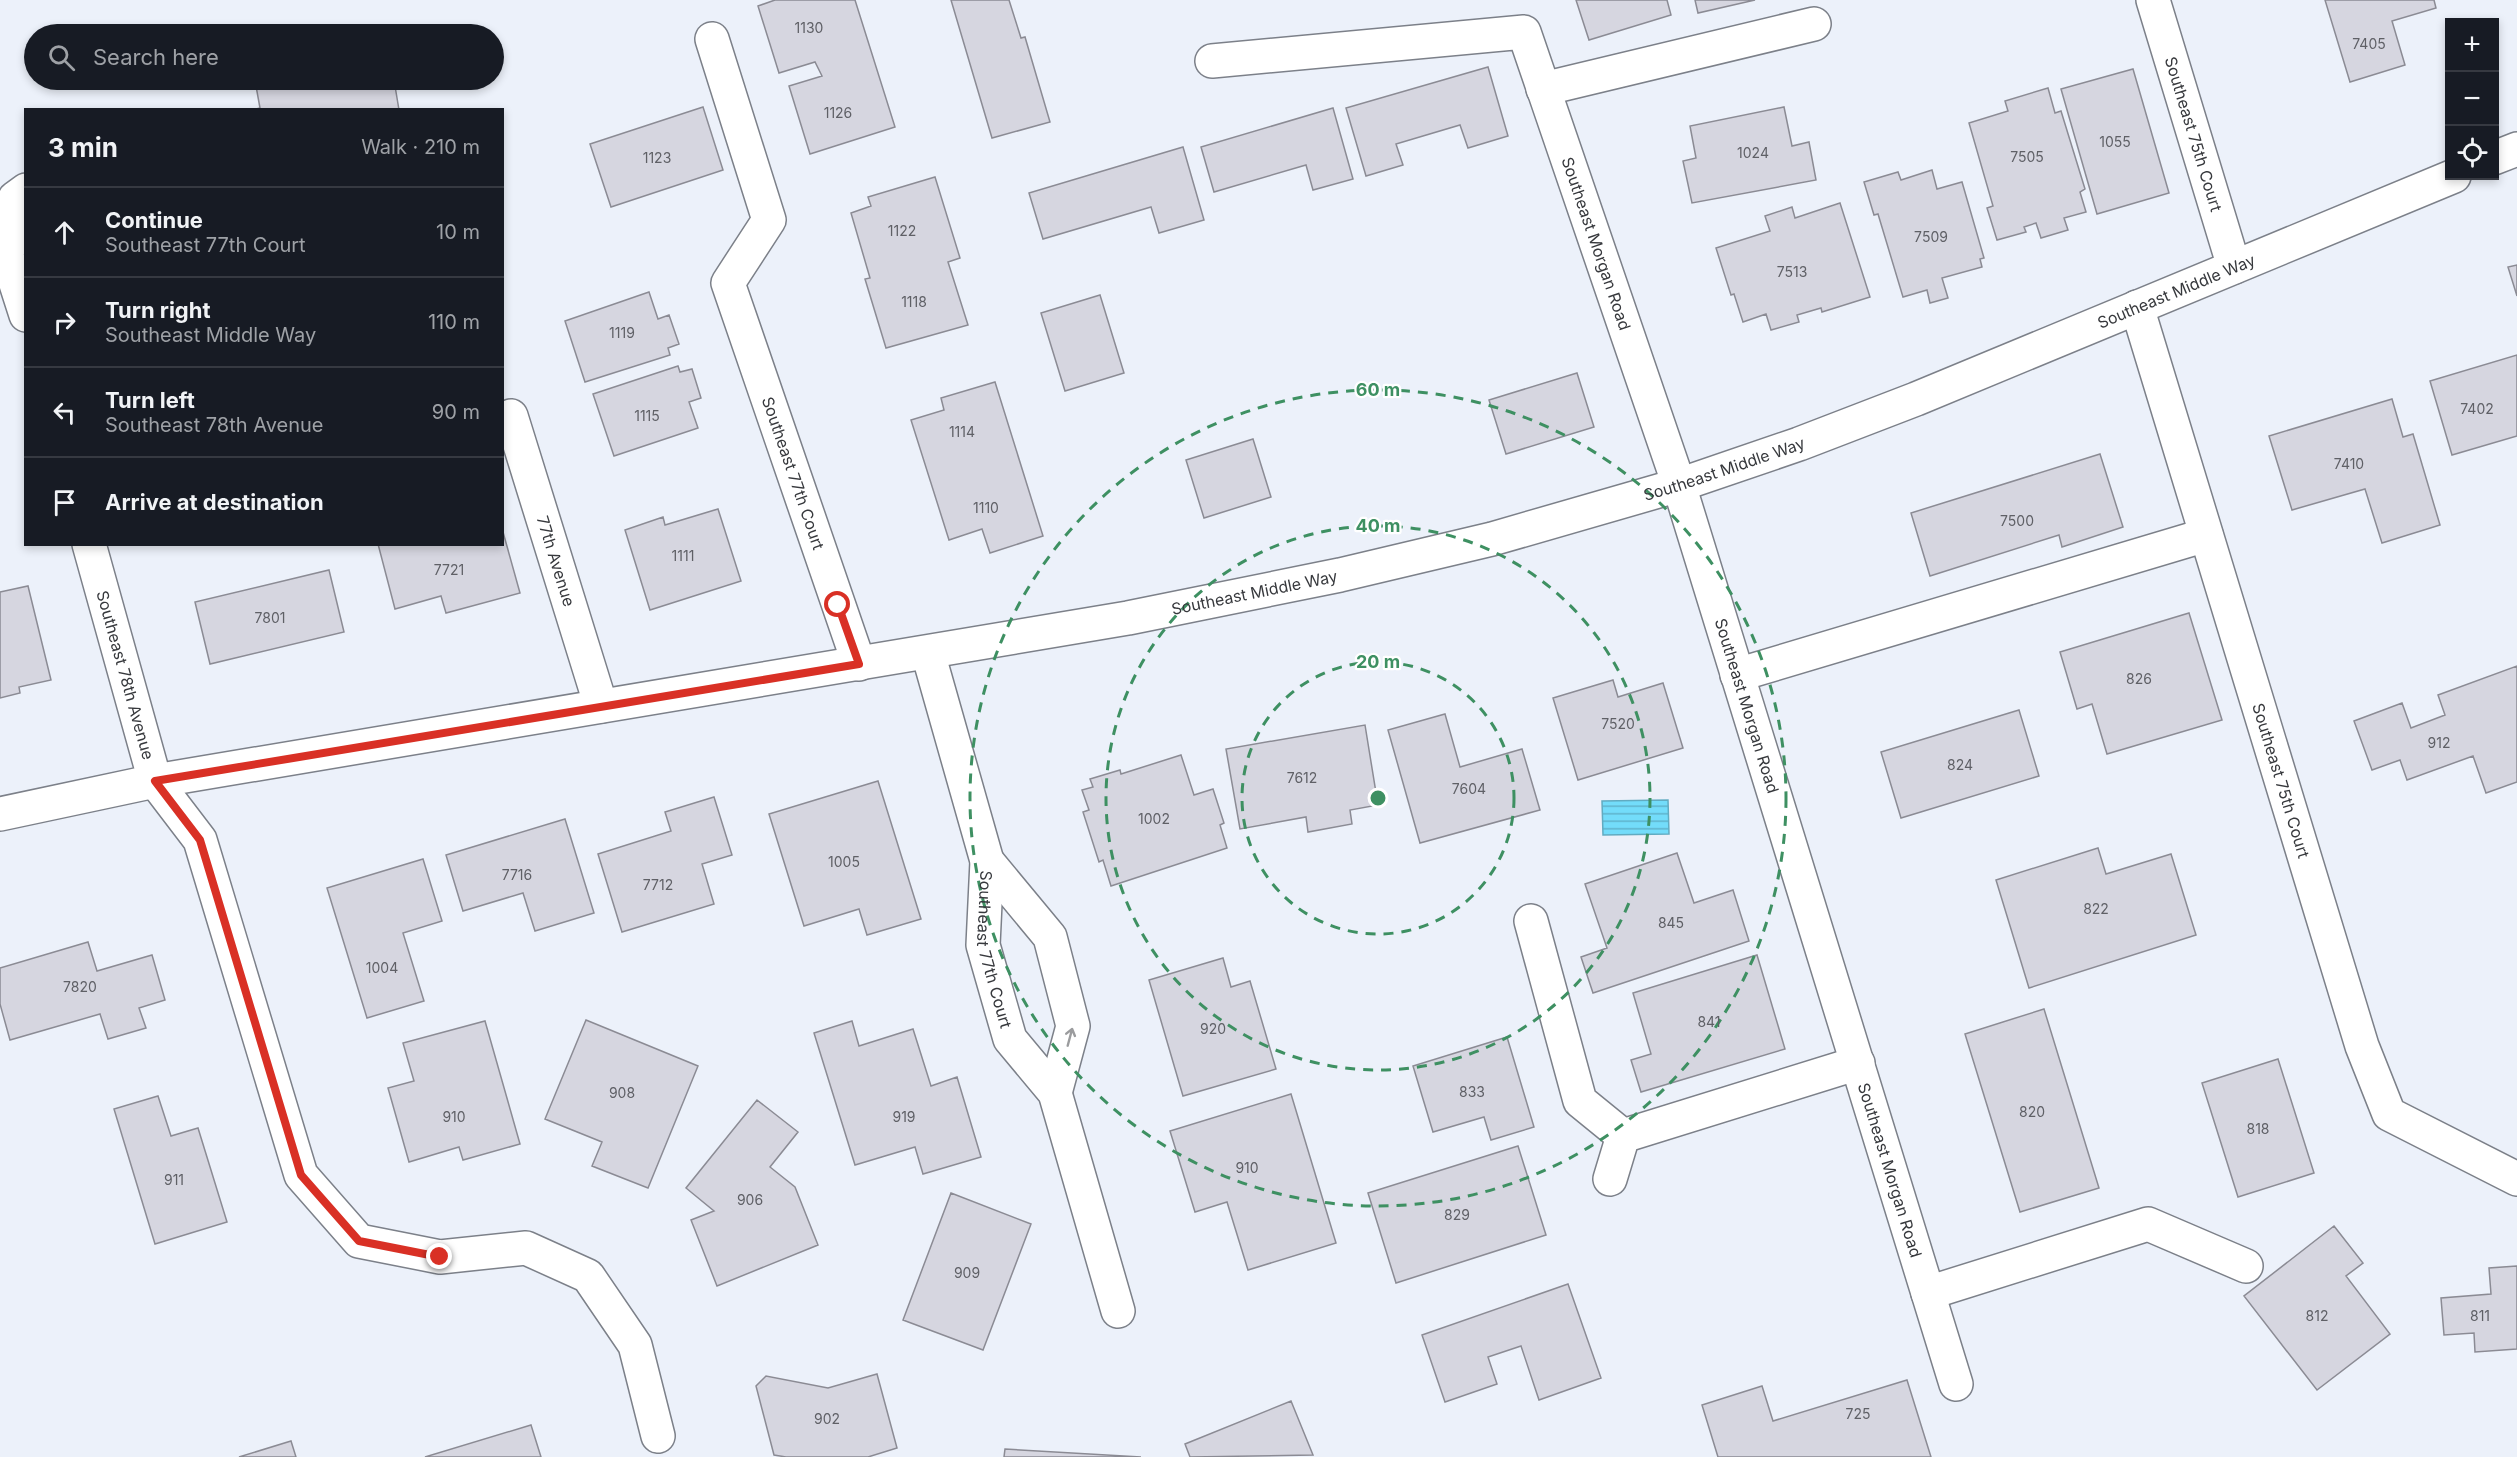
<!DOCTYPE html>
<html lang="en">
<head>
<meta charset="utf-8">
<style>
	:root { --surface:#171b24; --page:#20242c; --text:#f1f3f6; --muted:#9ea1a6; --line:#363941 }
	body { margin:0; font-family:Inter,sans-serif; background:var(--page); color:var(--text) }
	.controls { position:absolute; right:18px; top:18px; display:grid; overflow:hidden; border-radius:0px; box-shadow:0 3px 9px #0003 }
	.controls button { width:54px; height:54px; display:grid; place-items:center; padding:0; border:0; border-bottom:2px solid var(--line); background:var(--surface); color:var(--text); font:30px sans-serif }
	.stop { position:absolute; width:18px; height:18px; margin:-14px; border:4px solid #d93025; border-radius:50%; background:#fff }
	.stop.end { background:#d93025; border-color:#fff; box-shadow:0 2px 6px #0008 }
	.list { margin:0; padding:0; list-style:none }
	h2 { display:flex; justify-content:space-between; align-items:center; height:78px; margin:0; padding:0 24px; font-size:26px }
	h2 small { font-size:20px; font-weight:400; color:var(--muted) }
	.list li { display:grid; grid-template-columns:39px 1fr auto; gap:18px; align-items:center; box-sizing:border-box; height:90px; padding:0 24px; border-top:2px solid var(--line) }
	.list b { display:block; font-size:22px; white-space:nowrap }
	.list p { margin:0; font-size:20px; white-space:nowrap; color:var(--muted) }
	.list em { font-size:20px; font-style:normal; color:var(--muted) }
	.icon { flex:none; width:33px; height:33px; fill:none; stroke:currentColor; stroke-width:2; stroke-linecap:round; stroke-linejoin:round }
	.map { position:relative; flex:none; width:2517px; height:1457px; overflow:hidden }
	.search { position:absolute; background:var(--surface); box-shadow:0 3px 9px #0003; left:24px; top:24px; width:480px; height:66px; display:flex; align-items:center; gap:15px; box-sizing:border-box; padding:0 21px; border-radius:33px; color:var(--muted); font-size:22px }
	.panel { position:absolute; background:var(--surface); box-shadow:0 3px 9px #0003; left:24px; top:108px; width:480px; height:438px; border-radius:0px }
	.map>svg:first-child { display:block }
	.water { fill:url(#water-rules); stroke:#61abc1; stroke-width:1.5 }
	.building { fill:#d6d6e0; stroke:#8b8b94; stroke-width:1.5 }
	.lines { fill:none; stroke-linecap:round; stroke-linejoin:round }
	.minor-casing { stroke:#7c8089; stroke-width:36 }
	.minor { stroke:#fff; stroke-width:33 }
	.oneway { stroke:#9b9c9e }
	.route { stroke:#d93025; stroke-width:8 }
	.ring { fill:none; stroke:#3e9062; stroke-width:3; stroke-dasharray:10 8 }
	.labels { text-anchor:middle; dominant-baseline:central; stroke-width:4.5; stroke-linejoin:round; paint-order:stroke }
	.number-label { font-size:14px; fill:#5f6066 }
	.street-label { font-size:16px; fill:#37393d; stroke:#fff }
	.centre { fill:#3e9062; stroke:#fff; stroke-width:3 }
	.ring-label { font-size:18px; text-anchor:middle; font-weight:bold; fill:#3e9062; stroke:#fff; stroke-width:4.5; stroke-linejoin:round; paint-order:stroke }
</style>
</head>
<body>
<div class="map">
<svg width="2517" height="1457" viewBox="0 0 2517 1457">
	<defs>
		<pattern id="water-rules" width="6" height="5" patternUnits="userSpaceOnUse" patternTransform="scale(1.5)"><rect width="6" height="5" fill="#73dcfa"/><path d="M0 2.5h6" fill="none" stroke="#5fb3cc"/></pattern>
	</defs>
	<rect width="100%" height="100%" fill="#ecf1fa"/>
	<!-- water -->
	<path class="water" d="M 1668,800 L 1669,834 L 1603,835 L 1602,801 Z"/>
	<!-- building -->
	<path class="building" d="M 775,0 L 855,0 L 895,127 L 810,154 L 789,86 L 822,76 L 815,62 L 779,73 L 758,6 Z
		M 951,0 L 1009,0 L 1021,38 L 1025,37 L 1050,122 L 992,138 Z
		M 1576,0 L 1667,0 L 1671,15 L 1589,40 Z
		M 1695,0 L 1755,0 L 1698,13 Z
		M 2325,0 L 2434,0 L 2436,8 L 2392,21 L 2405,65 L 2350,82 Z
		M 1488,67 L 1508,136 L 1468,148 L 1460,125 L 1396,144 L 1403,165 L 1366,176 L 1346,108 Z
		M 2133,69 L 2169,193 L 2097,214 L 2061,89 Z
		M 292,80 L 394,80 L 399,110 L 252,110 L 260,108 L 256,86 Z
		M 2048,88 L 2055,113 L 2061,111 L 2085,189 L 2080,192 L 2086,212 L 2064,218 L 2068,230 L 2041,238 L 2036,223 L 2024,227 L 2026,232 L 1997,240 L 1987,208 L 1993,206 L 1969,123 L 2008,111 L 2005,101 Z
		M 703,107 L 723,170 L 611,207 L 590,144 Z
		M 1784,107 L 1792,146 L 1809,142 L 1816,180 L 1692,203 L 1683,161 L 1696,158 L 1690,126 Z
		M 1333,108 L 1353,179 L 1313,190 L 1306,165 L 1214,192 L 1201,147 Z
		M 1183,147 L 1204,220 L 1159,233 L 1151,207 L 1043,239 L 1029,193 Z
		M 1932,170 L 1937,189 L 1962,182 L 1984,258 L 1980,259 L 1982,267 L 1942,278 L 1948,298 L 1930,303 L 1927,290 L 1903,297 L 1878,214 L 1874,215 L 1864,182 L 1898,172 L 1901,180 Z
		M 935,177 L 960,258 L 948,262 L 968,325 L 886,348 L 865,279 L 870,278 L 851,213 L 871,206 L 868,197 Z
		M 1840,203 L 1870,297 L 1822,312 L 1821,308 L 1797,315 L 1799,322 L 1771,330 L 1766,314 L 1743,322 L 1734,294 L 1731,295 L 1716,248 L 1770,231 L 1765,216 L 1792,207 L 1795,218 Z
		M 2517,265 L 2517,296 L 2508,267 Z
		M 649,292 L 658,319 L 669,315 L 679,344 L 668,348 L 670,355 L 585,382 L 565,321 Z
		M 1100,295 L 1124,373 L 1065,391 L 1041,313 Z
		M 2517,355 L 2517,436 L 2452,455 L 2430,381 Z
		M 678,366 L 680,372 L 692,369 L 701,398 L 689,402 L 698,428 L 614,456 L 593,394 Z
		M 1577,373 L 1594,427 L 1506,454 L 1489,400 Z
		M 995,382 L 1043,536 L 990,553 L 982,529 L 949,540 L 911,420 L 944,410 L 941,398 Z
		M 2392,399 L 2403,437 L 2413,434 L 2440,525 L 2382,543 L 2365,489 L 2292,510 L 2269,436 Z
		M 1253,439 L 1271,497 L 1204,518 L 1186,460 Z
		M 2100,454 L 2123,527 L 2062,547 L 2059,535 L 1930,576 L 1911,513 Z
		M 718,509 L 741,581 L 650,610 L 625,530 L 663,517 L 665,525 Z
		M 503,532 L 520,593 L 446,613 L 441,596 L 395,609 L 378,544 L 502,544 Z
		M 329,570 L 344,632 L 210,664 L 195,602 Z
		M 28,586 L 51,680 L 19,687 L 20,693 L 0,698 L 0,592 Z
		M 2189,613 L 2222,720 L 2107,754 L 2092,704 L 2077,709 L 2060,652 Z
		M 2517,666 L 2517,782 L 2486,793 L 2473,756 L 2407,780 L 2400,760 L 2372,770 L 2354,721 L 2402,703 L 2411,728 L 2445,715 L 2438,695 Z
		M 1613,680 L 1618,697 L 1663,683 L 1683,748 L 1578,780 L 1553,698 Z
		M 2019,710 L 2039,776 L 1901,818 L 1881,752 Z
		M 1445,714 L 1460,767 L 1522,749 L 1540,810 L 1420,843 L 1388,730 Z
		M 1365,725 L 1378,805 L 1350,810 L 1352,824 L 1308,832 L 1306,817 L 1240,829 L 1226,749 Z
		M 1181,755 L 1194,795 L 1213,789 L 1224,823 L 1220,825 L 1227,848 L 1111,886 L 1103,860 L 1099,862 L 1083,812 L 1089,810 L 1082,790 L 1093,787 L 1090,779 L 1120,770 L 1121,774 Z
		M 878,781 L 921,919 L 867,935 L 859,909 L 804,926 L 769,814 Z
		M 714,797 L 732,855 L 702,864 L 714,904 L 622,932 L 598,854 L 671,831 L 665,812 Z
		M 565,819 L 594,913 L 535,931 L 523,893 L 463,911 L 446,855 Z
		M 2098,848 L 2106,874 L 2171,854 L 2196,935 L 2029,988 L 1996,880 Z
		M 1677,853 L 1694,903 L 1733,890 L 1749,941 L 1593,993 L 1581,957 L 1607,948 L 1585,884 Z
		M 423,859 L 442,921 L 403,933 L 424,1001 L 367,1018 L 327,888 Z
		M 88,942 L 97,971 L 152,955 L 165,1000 L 139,1008 L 146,1028 L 108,1039 L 100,1014 L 10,1040 L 0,1004 L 0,968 Z
		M 1757,955 L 1785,1049 L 1641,1092 L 1631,1060 L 1651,1054 L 1633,993 Z
		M 1223,958 L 1231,987 L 1250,981 L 1276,1069 L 1183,1096 L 1149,980 Z
		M 2044,1009 L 2099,1188 L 2020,1212 L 1965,1034 Z
		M 586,1020 L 698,1066 L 648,1188 L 592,1166 L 602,1142 L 545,1119 Z
		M 485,1021 L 520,1144 L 463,1160 L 459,1147 L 409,1162 L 388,1088 L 414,1081 L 403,1043 Z
		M 852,1021 L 859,1046 L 913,1029 L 931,1086 L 957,1077 L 981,1157 L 923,1174 L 915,1147 L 855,1165 L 814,1033 Z
		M 1507,1037 L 1534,1127 L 1491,1140 L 1484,1117 L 1433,1132 L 1413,1066 Z
		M 2278,1059 L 2314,1173 L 2238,1197 L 2202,1083 Z
		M 1291,1094 L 1336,1243 L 1248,1270 L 1227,1202 L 1195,1212 L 1170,1131 Z
		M 158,1096 L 171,1136 L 198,1128 L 227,1222 L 155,1244 L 114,1109 Z
		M 757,1100 L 798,1132 L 770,1167 L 795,1187 L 818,1245 L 717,1286 L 691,1220 L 714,1211 L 686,1188 Z
		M 1518,1146 L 1546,1235 L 1396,1283 L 1368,1193 Z
		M 951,1193 L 1031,1224 L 983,1350 L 903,1320 Z
		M 2334,1226 L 2363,1263 L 2346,1276 L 2390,1334 L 2317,1390 L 2244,1296 Z
		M 2517,1266 L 2517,1349 L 2475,1352 L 2474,1333 L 2444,1335 L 2441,1298 L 2491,1294 L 2489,1268 Z
		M 1568,1284 L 1601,1378 L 1539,1400 L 1521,1346 L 1488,1357 L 1497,1384 L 1445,1402 L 1422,1335 Z
		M 877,1374 L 897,1448 L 868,1457 L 786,1457 L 774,1455 L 756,1386 L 766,1376 L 828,1388 Z
		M 1907,1380 L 1931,1457 L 1718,1457 L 1702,1405 L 1762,1386 L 1773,1421 Z
		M 1291,1401 L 1313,1455 L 1190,1457 L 1185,1444 Z
		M 531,1425 L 541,1457 L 425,1457 Z
		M 291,1441 L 296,1457 L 239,1457 Z
		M 1005,1449 L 1141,1457 L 1004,1457 Z"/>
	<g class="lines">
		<defs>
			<g id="minor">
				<path id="s1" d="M 2153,0 L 2234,267"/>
				<path id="s2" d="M 712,39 L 769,220 L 728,283 L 859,664"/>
				<path id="s3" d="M 1212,61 L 1524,32 L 1679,485 L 1956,1384"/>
				<path d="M 1543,89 L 1814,24"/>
				<path d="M 2494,158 L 2517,149"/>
				<path d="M 26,190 L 15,198 L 7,256 L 26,315"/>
				<path id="s4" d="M 2137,307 L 2362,1046 L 2389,1114 L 2517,1179"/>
				<path id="s5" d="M 511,416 L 601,706"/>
				<path id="s6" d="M 89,544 L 155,781 L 200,840 L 301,1175 L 359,1241 L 440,1257 L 526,1248 L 588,1276 L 635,1345 L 658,1436"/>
				<path id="s7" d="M 928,653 L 987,861 L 983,945 L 1010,1039 L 1055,1093 L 1118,1311"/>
				<path d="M 1737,675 L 2206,535"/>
				<path id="s8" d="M 0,814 L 155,781 L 1128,618 L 1340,575 L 1492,539 L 1679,485 L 1799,444 L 1916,399 L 2454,176"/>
				<path d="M 987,861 L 1050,937 L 1073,1026 L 1055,1093"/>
				<path d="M 1531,921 L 1580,1101 L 1623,1136"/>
				<path d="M 1610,1179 L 1623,1136 L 1858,1063"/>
				<path d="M 1928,1293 L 2148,1224 L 2246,1266"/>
			</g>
		</defs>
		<!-- minor casing -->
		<use href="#minor" class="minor-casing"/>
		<!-- minor -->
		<use href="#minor" class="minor"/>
	</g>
	<!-- one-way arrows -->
	<defs><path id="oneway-shaft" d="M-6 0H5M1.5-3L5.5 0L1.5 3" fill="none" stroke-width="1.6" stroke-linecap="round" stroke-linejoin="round" transform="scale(1.5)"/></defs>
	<use class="oneway" href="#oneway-shaft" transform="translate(1070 1037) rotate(-75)"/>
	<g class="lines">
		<!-- route -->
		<path class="route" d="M 440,1257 L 359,1241 L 301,1175 L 200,840 L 155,781 L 859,664 L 838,605"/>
	</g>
	<!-- distance rings -->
	<g class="ring">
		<circle cx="1378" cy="798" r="136"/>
		<circle cx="1378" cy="798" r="272"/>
		<circle cx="1378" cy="798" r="408"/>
	</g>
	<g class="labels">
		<!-- number labels -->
		<g class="number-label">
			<text x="809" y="27">1130</text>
			<text x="2369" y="43">7405</text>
			<text x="838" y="112">1126</text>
			<text x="2115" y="141">1055</text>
			<text x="1753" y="152">1024</text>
			<text x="2027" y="156">7505</text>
			<text x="657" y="157">1123</text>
			<text x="902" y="230">1122</text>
			<text x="1931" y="236">7509</text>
			<text x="1792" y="271">7513</text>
			<text x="914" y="301">1118</text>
			<text x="622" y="332">1119</text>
			<text x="2477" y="408">7402</text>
			<text x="647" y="415">1115</text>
			<text x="962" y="431">1114</text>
			<text x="2349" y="463">7410</text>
			<text x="986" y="507">1110</text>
			<text x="2017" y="520">7500</text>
			<text x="683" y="555">1111</text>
			<text x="449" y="569">7721</text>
			<text x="270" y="617">7801</text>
			<text x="2139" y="678">826</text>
			<text x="1618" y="723">7520</text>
			<text x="2439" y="742">912</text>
			<text x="1960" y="764">824</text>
			<text x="1302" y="777">7612</text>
			<text x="1469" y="788">7604</text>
			<text x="1154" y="818">1002</text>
			<text x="844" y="861">1005</text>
			<text x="517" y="874">7716</text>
			<text x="658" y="884">7712</text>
			<text x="2096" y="908">822</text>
			<text x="1671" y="922">845</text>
			<text x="382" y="967">1004</text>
			<text x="80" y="986">7820</text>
			<text x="1709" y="1021">841</text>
			<text x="1213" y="1028">920</text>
			<text x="1472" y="1091">833</text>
			<text x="622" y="1092">908</text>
			<text x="2032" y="1111">820</text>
			<text x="454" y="1116">910</text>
			<text x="904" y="1116">919</text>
			<text x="2258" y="1128">818</text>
			<text x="1247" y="1167">910</text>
			<text x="174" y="1179">911</text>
			<text x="750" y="1199">906</text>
			<text x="1457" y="1214">829</text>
			<text x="967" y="1272">909</text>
			<text x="2317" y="1315">812</text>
			<text x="2480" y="1315">811</text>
			<text x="1858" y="1413">725</text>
			<text x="827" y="1418">902</text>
		</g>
		<!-- street labels -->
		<g class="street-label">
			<text stroke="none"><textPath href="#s1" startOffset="140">Southeast 75th Court</textPath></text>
			<text stroke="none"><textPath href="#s3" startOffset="537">Southeast Morgan Road</textPath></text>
			<text stroke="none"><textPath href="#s8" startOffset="2246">Southeast Middle Way</textPath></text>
			<text stroke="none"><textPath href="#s8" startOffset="1760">Southeast Middle Way</textPath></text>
			<text stroke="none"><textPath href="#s2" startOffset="466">Southeast 77th Court</textPath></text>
			<text stroke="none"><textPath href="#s5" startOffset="152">77th Avenue</textPath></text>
			<text stroke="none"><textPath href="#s8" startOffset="1274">Southeast Middle Way</textPath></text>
			<text stroke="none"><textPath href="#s6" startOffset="136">Southeast 78th Avenue</textPath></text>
			<text stroke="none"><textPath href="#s3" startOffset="1023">Southeast Morgan Road</textPath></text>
			<text stroke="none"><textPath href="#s4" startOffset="495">Southeast 75th Court</textPath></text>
			<text stroke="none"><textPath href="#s7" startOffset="306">Southeast 77th Court</textPath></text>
			<text stroke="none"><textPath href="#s3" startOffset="1509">Southeast Morgan Road</textPath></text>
		</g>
	</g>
	<circle cx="1378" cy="798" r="9" class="centre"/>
	<g class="ring-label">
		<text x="1378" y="396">60 m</text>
		<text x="1378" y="532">40 m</text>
		<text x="1378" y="668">20 m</text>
	</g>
</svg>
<div class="controls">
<button>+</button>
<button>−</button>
<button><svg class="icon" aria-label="locate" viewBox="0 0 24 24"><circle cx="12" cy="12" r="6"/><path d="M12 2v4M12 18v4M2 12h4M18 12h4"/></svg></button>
</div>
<div class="stop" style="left:838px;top:605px"></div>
<div class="stop end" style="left:440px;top:1257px"></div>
<div class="search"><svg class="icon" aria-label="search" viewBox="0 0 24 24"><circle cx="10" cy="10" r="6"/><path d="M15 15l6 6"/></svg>Search here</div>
<section class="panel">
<h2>3 min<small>Walk · 210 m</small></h2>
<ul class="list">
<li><svg class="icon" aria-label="ahead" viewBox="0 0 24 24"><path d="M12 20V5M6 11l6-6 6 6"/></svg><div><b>Continue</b><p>Southeast 77th Court</p></div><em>10 m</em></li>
<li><svg class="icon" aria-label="right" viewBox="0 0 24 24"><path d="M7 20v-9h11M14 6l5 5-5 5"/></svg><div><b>Turn right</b><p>Southeast Middle Way</p></div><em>110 m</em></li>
<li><svg class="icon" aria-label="left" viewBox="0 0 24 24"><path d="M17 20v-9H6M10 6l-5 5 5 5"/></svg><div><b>Turn left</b><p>Southeast 78th Avenue</p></div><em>90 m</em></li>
<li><svg class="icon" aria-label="arrive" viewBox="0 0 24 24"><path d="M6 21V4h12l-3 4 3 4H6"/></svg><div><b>Arrive at destination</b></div></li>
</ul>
</section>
</div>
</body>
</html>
